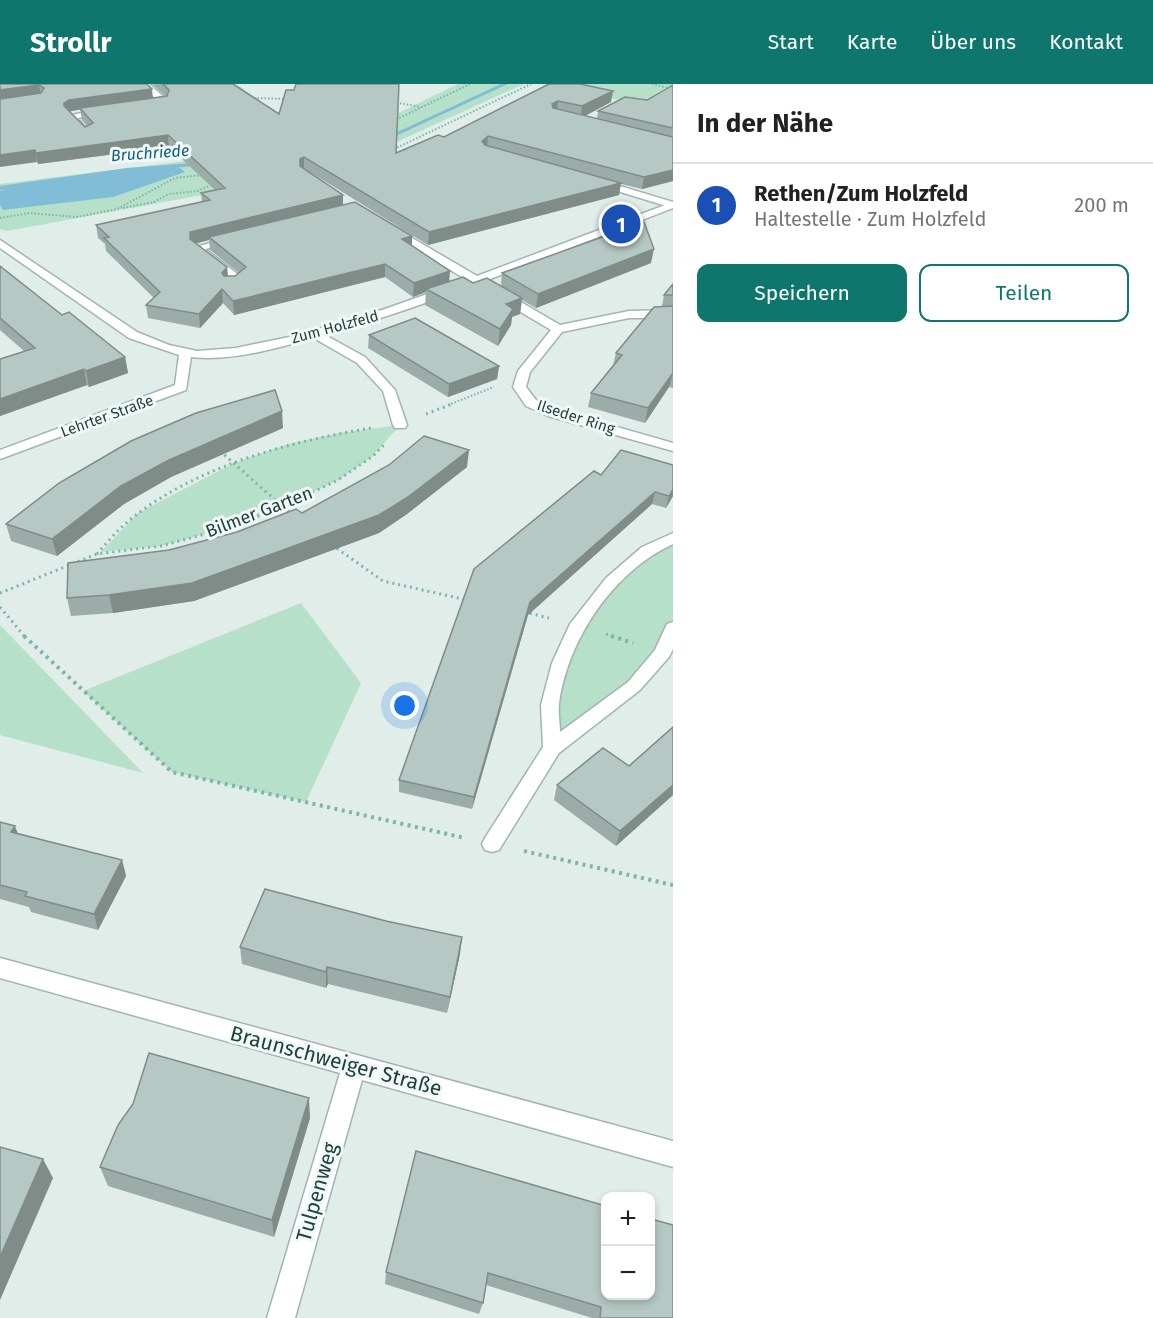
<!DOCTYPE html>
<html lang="de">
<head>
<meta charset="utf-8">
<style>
	:root { --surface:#fff; --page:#f6f6f6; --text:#202124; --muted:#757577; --line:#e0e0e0; --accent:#0f766e }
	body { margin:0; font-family:"Fira Sans",sans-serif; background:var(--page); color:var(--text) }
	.controls { position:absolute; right:18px; bottom:18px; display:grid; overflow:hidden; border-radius:12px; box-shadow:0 3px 9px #0003 }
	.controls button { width:54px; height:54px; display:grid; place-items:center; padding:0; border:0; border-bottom:2px solid var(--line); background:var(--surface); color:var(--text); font:30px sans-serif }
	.you { position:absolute; left:405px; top:622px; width:21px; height:21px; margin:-15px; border:4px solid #fff; border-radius:50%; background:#1a73e8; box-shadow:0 0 0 9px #1a73e833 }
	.badge { display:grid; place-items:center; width:39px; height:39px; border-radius:50%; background:var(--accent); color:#fff; font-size:20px; font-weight:700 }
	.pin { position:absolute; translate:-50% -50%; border:3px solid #fff; box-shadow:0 2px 6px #0006 }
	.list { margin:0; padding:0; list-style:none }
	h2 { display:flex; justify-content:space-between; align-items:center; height:78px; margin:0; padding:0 24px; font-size:26px }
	h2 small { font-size:20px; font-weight:400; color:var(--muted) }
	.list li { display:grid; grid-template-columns:39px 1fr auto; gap:18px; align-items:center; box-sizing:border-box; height:84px; padding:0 24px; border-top:2px solid var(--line) }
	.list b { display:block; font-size:22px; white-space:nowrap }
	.list p { margin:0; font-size:20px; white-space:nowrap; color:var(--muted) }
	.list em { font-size:20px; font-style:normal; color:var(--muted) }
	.actions { display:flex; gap:12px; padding:18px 24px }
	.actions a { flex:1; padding:14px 0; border:2px solid var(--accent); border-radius:12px; text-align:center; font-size:21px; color:var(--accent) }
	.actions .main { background:var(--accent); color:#fff }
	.map { position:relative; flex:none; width:673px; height:1234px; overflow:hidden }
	header { display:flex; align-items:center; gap:36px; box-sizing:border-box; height:84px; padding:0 30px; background:var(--accent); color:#fff }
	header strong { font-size:28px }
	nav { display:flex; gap:33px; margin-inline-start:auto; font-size:21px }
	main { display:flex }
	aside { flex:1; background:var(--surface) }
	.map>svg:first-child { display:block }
	.green { fill:#b6e0c9 }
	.water { fill:#82bdd8 }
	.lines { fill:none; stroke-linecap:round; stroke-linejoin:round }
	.stream { fill:#82bdd8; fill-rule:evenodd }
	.lane-casing { stroke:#a2b5b2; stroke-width:3 }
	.street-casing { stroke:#a2b5b2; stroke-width:3 }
	.path-far2 { stroke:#7db4ab; stroke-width:2; stroke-dasharray:1.5 2; stroke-linecap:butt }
	.path-far1 { stroke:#7db4ab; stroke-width:3; stroke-dasharray:2 4; stroke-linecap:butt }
	.path { stroke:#7db4ab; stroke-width:4; stroke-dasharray:3 4.5; stroke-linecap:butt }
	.lane { fill:#fff; fill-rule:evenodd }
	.street { fill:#fff; fill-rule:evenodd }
	.wall { fill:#9caca8; fill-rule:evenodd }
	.shaded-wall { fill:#7f8c88 }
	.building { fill:#b5c8c3; stroke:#7f8c88; stroke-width:1.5 }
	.labels { text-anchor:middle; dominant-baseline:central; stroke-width:6; stroke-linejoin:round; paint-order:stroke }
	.far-street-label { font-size:15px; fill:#1f3f3c; stroke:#f1f9f6 }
	.far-water-label { font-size:16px; font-style:italic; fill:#135d81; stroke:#f1f9f6 }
	.street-label { font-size:18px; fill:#1f3f3c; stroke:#f1f9f6 }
	.near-street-label { font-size:21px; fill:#1f3f3c; stroke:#f1f9f6 }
</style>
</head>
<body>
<header>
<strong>Strollr</strong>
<nav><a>Start</a><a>Karte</a><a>Über uns</a><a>Kontakt</a></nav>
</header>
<main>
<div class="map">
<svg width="673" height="1234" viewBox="0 0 673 1234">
	<rect width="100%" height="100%" fill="#e0ede9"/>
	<!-- green -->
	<path class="green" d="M 458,0 L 524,0 L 379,66 L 229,106 L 7,147 L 0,145 L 0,100 L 218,73 L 351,52 Z
		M 549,0 L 673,0 L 673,3 L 669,2 L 637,20 Z
		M 400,341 L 373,372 L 338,396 L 282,423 L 227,444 L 161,462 L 101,468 L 138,429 L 234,379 L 289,360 L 339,349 Z
		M 673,454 L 673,544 L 663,569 L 552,664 L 561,579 L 612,498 Z
		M 301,519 L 361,599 L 306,718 L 172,688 L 83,607 Z
		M 0,541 L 143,689 L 0,651 Z"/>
	<!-- water -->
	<path class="water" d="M 177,82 L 185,88 L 113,113 L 3,126 L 0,121 L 0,107 L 10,103 L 127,86 Z"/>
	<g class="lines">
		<!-- stream -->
		<path class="stream" d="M 501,0 L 508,0 L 385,57 L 380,56 Z
			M 204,78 L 206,81 L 127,88 L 0,106 L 0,102 L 127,84 Z"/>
		<defs>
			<path id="lane" d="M 140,0 L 149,0 L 168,17 L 168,21 L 148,23 L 148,19 L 158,17 Z
				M 106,24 L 109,25 L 109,29 L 77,34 L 89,48 L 85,51 L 67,32 Z
				M 594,96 L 600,96 L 673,118 L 673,124 L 594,100 Z
				M 316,246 L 365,273 L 395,306 L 407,341 L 405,344 L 395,344 L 393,341 L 383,307 L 357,279 L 312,253 L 310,250 Z
				M 673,449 L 673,460 C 613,488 568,555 559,620 C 558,629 560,639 560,648 L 628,598 L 655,566 L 667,540 L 673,538 L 673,565 L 669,573 L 640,606 L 559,669 L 499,766 L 492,768 L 485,766 L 482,760 L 485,754 L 543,663 L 541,621 L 552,579 L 570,540 L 606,494 L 642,463 Z"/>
			<path id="street" d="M 673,118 L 673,124 L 485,197 L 560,241 L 629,227 L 673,226 L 673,234 L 629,234 L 562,248 L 530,288 L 526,303 L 536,316 L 558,326 L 673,359 L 673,367 L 548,332 L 526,322 L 513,303 L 518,287 L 551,246 L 475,201 C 416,223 357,243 295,259 C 262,268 226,277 191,273 L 186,306 L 0,375 L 0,366 L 175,301 L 179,271 L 129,254 L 0,164 L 0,156 L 137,248 L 169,261 L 197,267 L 236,264 L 294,252 L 382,226 L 467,196 L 387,148 L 387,144 L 395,144 L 477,192 Z
				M 232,153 L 236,154 L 236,158 L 205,165 L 245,196 L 231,205 L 225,202 L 232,196 L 192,164 Z
				M 0,874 L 673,1057 L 673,1083 L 362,996 L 295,1234 L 267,1234 L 340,989 L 0,894 Z"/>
		</defs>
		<!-- lane casing -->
		<use href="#lane" class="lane-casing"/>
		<!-- street casing -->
		<use href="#street" class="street-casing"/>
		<!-- path-far2 -->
		<path class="path-far2" d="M 233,0 L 243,6
			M 652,0 L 672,5
			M 254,14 L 287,15
			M 393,18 L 421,23
			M 393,37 L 470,0
			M 394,65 L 531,0
			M 123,124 L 154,118 L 168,110 L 198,107 L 213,100
			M 0,134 L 29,129 L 77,133 L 117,125 L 175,94 L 203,91
			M 448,321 L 494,303"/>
		<!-- path-far1 -->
		<path class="path-far1" d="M 426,330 L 452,320
			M 220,367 L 290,429
			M 332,461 L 383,497 L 467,516
			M 97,470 C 109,456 121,442 136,431 C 203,380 290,358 371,344
			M 0,509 L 97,470 L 161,462 L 227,444 L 282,423 L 338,396 L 373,372 L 386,359
			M 0,523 L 25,553
			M 524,528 L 549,534
			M 606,550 L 615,553"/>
		<!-- path -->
		<path class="path" d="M 24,552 L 172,688 L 465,754
			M 611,552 L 633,559
			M 524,767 L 673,801"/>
		<!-- lane -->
		<use href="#lane" class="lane"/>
		<!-- street -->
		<use href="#street" class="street"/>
	</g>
	<!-- wall -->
	<path class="wall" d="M 0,0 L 147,0 L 153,14 L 165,12 L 152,0 L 233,0 L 279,30 L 396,69 L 444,53 L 549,0 L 611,18 L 585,32 L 597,35 L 598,27 L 647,16 L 673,1 L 673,97 L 642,105 L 621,100 L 619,111 L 428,161 L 310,88 L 343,111 L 343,121 L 412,152 L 412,161 L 450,197 L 501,202 L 502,189 L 651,179 L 536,224 L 522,216 L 520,230 L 512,233 L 511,241 L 498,262 L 425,221 L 426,208 L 413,213 L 385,193 L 234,231 L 223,219 L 200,244 L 148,234 L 146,221 L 154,214 L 106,167 L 105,160 L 98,154 L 96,141 L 202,118 L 201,109 L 215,106 L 169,63 L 38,80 ZM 80,25 L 82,36 L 87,42 L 85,43 L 69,28 ZM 209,156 L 210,166 L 239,189 L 235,192 L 228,192 L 227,183 L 196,159 Z
		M 0,182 L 62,231 L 125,273 L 128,289 L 89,303 L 87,301 L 0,332 L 0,275 L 24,267 L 0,246 Z
		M 673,200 L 673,304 L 669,303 L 645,339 L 588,323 L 591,309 L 613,281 L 616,269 L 662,222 L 664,211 Z
		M 369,251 L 499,282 L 497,295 L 448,313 L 368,264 Z
		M 283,344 L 171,393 L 124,420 L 57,472 L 11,457 L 6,440 Z
		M 673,381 L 673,412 L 666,424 L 652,420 L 528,531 L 472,725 L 399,708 L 399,696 L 601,391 Z
		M 467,383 L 407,430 L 379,449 L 194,517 L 113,529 L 71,532 L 67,514 L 237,448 Z
		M 673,643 L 673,711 L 616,762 L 554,716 L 557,701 L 629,682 Z
		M 0,738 L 18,749 L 122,776 L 126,792 L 98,846 L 31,828 L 29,823 L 0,815 Z
		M 240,863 L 460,870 L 447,929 L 328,900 L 326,904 L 242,880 Z
		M 133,1020 L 310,1034 L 274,1153 L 108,1102 L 100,1083 Z
		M 416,1067 L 673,1234 L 592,1234 L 486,1201 L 483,1219 L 479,1230 L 385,1200 L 386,1188 Z"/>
	<!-- shaded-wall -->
	<path class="shaded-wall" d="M 39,1 L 41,12 L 0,18 L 0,6 Z
		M 152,5 L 153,15 L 71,27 L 66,30 L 64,22 L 64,19 L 69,16 Z
		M 613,7 L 611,18 L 581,34 L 582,22 Z
		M 558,17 L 557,28 L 551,31 L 552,20 Z
		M 168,51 L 169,63 L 38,80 L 36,69 Z
		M 488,52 L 487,64 L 482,57 Z
		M 35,66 L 37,78 L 0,83 L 0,71 Z
		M 304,73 L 304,85 L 300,87 L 300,75 Z
		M 673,86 L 673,97 L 642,105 L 644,93 Z
		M 621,99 L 619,111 L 428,161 L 429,148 Z
		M 343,111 L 343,123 L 209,153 L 209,156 L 191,161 L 190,148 Z
		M 412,152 L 412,165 L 402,155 Z
		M 654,165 L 651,179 L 536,224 L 538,210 Z
		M 385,180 L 385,193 L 234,231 L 233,217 Z
		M 227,183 L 228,196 L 222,189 Z
		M 450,187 L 449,200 L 426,205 L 426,208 L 413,213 L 414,199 Z
		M 222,205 L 223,219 L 200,244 L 199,230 Z
		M 522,214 L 520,230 L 512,233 L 511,241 L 498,262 L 500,245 L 506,220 Z
		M 125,273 L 128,289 L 89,303 L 86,287 Z
		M 499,282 L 497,295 L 448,313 L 449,300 Z
		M 84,285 L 87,301 L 0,332 L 0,315 Z
		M 673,289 L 669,303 L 645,339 L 648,324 Z
		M 282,327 L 283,344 L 171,393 L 124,420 L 57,472 L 52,455 L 121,402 L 169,376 Z
		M 469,366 L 467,383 L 407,430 L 379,449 L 194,517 L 113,529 L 109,511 Z
		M 673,405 L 673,412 L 666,424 L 669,412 Z
		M 655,408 L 652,420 L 528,531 L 472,725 L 474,713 L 530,518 Z
		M 673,701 L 673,711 L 616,762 L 620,747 Z
		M 15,742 L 21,758 L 11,748 Z
		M 122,776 L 126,792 L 98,846 L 94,830 Z
		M 462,853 L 460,870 L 447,929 L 450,913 Z
		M 327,883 L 328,900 L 326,904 L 326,888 Z
		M 309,1014 L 310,1034 L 274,1153 L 272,1136 Z
		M 43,1075 L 53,1094 L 0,1216 L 0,1173 Z"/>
	<!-- building -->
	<path class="building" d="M 0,0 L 147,0 L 152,5 L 69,16 L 64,19 L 64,22 L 85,43 L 93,39 L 80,24 L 167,12 L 169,6 L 163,0 L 233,0 L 279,30 L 286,6 L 294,6 L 296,0 L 399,0 L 396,69 L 438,51 L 444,53 L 549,0 L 580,0 L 613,7 L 582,22 L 558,17 L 552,20 L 553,24 L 673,53 L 673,86 L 644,93 L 488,52 L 482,57 L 485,61 L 621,99 L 429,148 L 304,73 L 300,75 L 300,82 L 343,111 L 190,148 L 190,155 L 227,183 L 222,189 L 224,192 L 235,192 L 246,183 L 209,153 L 355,118 L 412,152 L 402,155 L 450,187 L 414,199 L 385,180 L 233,217 L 222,205 L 199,230 L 146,221 L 160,208 L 104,154 L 109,153 L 96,141 L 210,116 L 201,109 L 225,104 L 168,51 L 36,69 L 35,66 L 0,71 L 0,15 L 41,9 L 44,4 L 39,1 L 0,6 Z
		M 673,1 L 673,44 L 598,27 L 625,13 L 647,16 Z
		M 644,138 L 654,165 L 538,210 L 502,189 Z
		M 0,182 L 62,231 L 69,228 L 125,273 L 86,287 L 84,285 L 0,315 L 0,275 L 35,264 L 0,234 Z
		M 463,193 L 473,199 L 487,194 L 522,214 L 506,220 L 513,225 L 500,245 L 426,205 Z
		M 673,200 L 673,211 L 664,211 Z
		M 673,222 L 673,289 L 648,324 L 591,309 L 622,271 L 616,269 L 654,223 Z
		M 415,234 L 499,282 L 449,300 L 369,251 Z
		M 275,306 L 282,327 L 169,376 L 121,402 L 52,455 L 6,440 L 59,399 L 131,357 L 196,329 Z
		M 424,352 L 469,366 L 408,413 L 379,431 L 192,499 L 109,511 L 67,514 L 68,479 L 169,466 L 237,448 L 296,425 L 302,429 L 389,381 Z
		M 621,366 L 673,381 L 673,405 L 669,412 L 655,408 L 530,518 L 474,713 L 399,696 L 474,485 L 594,387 L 601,391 Z
		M 673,643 L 673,701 L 620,747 L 557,701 L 603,664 L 629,682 Z
		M 0,738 L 15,742 L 11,748 L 122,776 L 94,830 L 25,812 L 27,808 L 0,801 Z
		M 265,805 L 386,837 L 462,853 L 450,913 L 327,883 L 326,888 L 240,863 Z
		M 149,969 L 309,1014 L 272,1136 L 100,1083 L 118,1041 L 133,1020 Z
		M 0,1063 L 43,1075 L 0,1173 Z
		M 416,1067 L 606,1122 L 606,1212 L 651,1212 L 651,1135 L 673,1141 L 673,1234 L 600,1234 L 601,1223 L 488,1189 L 483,1219 L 386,1188 Z"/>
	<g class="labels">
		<!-- far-street labels -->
		<g class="far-street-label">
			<text transform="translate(335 243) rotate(-15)">Zum Holzfeld</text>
			<text transform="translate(107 332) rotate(-20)">Lehrter Straße</text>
			<text transform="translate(576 333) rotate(18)">Ilseder Ring</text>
		</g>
		<!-- far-water labels -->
		<g class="far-water-label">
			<text transform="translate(150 69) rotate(-4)">Bruchriede</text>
		</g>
		<!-- street labels -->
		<g class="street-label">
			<text transform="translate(259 428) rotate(-21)">Bilmer Garten</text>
		</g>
		<!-- near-street labels -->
		<g class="near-street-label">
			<text transform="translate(336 977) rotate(15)">Braunschweiger Straße</text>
			<text transform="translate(317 1108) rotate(-74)">Tulpenweg</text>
		</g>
	</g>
</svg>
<div class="controls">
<button>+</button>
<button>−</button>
</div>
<div class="you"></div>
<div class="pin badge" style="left:621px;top:140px;background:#1a4fb4">1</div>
</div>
<aside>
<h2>In der Nähe<small></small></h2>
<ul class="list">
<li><span class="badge" style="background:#1a4fb4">1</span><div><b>Rethen/Zum Holzfeld</b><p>Haltestelle · Zum Holzfeld</p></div><em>200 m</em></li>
</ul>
<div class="actions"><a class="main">Speichern</a><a>Teilen</a></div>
</aside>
</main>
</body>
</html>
